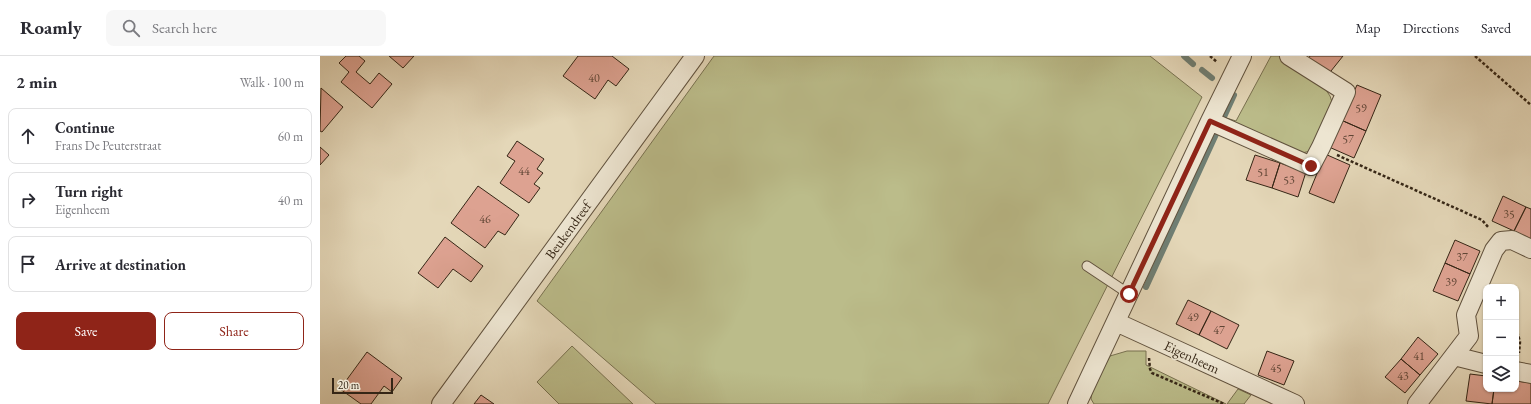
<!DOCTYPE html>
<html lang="en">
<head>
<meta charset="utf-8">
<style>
	:root { --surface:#fff; --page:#f7f7f7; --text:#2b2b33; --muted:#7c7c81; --line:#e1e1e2; --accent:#8f2418 }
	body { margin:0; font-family:"EB Garamond",serif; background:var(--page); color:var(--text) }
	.controls { position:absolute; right:12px; bottom:12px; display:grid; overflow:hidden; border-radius:8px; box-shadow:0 1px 3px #0004 }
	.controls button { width:36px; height:36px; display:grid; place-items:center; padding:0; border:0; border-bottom:1px solid var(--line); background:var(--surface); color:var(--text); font:20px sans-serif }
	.scale { position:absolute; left:12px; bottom:10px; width:61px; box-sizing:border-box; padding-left:4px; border:2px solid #352616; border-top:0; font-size:11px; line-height:14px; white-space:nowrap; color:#352616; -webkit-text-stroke:3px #ede5d1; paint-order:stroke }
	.stop { position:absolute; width:12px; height:12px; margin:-9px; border:3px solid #8f2418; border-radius:50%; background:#fff }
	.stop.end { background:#8f2418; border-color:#fff; box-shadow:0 1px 4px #0008 }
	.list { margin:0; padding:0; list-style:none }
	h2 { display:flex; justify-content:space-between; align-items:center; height:52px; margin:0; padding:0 16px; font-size:17px }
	h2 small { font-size:13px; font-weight:400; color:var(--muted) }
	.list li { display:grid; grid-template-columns:26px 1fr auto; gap:12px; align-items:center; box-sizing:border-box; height:56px; margin:0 8px 8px; padding:0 8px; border:1px solid var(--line); border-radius:8px }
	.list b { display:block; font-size:15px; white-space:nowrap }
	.list p { margin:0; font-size:13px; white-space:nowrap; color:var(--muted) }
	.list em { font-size:13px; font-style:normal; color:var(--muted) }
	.actions { display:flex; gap:8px; padding:12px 16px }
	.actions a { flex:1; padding:9px 0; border:1px solid var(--accent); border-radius:8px; text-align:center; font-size:14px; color:var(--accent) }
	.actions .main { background:var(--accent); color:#fff }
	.icon { flex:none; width:22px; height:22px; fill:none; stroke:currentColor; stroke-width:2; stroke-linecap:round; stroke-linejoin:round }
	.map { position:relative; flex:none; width:1211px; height:348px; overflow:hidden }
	header { display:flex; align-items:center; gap:24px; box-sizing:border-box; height:56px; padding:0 20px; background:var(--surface); border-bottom:1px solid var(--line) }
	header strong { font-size:19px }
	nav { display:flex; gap:22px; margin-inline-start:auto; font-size:14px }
	.search { width:280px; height:36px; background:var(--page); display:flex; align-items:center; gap:10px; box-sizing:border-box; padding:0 14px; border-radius:8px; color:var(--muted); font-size:15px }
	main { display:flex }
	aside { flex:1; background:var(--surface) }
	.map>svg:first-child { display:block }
	.green { fill:#bbbc8a; stroke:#787150 }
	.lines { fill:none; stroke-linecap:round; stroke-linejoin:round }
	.stream { stroke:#6f7e73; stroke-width:6 }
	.building { fill:#dda291; stroke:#352616 }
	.service-casing { stroke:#61523e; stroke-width:11 }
	.minor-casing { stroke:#61523e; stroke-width:20 }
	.path { stroke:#352616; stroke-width:2.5; stroke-dasharray:3 2; stroke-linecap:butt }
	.service { stroke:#ede5d1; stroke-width:9 }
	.minor { stroke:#ede5d1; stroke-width:18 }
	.route { stroke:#8f2418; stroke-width:5 }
	.labels { text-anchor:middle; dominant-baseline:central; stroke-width:3; stroke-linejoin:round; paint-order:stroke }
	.number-label { font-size:12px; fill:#5f4535 }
	.street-label { font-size:14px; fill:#352616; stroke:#ede5d1 }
</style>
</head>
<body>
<header>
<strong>Roamly</strong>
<div class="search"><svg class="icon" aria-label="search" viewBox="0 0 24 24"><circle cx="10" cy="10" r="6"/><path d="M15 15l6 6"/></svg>Search here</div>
<nav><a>Map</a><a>Directions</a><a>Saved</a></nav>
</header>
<main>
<aside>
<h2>2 min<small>Walk · 100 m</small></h2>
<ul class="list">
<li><svg class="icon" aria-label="ahead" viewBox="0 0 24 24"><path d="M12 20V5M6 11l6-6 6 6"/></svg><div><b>Continue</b><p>Frans De Peuterstraat</p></div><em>60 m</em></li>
<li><svg class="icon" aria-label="right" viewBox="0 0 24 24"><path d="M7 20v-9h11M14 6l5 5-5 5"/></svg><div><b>Turn right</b><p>Eigenheem</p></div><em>40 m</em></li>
<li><svg class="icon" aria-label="arrive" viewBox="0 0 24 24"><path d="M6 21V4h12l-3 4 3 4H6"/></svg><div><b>Arrive at destination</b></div></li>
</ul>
<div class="actions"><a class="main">Save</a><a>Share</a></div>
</aside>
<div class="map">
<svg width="1211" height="348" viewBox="0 0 1211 348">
	<rect width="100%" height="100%" fill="#e4d7b8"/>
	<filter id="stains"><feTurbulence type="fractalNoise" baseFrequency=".005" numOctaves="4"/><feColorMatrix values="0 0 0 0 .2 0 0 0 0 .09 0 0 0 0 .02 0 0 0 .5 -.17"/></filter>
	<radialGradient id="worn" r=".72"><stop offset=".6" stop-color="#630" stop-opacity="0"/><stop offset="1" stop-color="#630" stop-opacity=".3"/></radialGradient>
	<!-- green -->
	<path class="green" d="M 394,0 L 830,0 L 882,41 L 728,348 L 336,348 L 217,245 Z
		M 951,0 L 960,0 L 1002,28 L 1010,40 L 1013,49 L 990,95 L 982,97 L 900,60 L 916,65 Z
		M 252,290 L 313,348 L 239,348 L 217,326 Z
		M 807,295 L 826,295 L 826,309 L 906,348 L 774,348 L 771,343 L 772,335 L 790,300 Z
		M 918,333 L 931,339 L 924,348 L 907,348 Z"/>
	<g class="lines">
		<!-- stream -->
		<path class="stream" d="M 864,0 L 873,8
			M 882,14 L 892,22
			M 826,231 L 914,39"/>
	</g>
	<!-- building -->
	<path class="building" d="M 26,0 L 39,0 L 45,5 L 36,16 L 50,28 L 59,17 L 72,28 L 52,52 L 21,26 L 29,16 L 19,7 Z
		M 69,0 L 94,0 L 83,12 Z
		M 258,0 L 292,0 L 309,13 L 296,30 L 288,24 L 275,43 L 243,20 Z
		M 990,0 L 1023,0 L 1007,20 L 987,4 Z
		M 1037,29 L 1061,39 L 1046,75 L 1021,64 Z
		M 1,32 L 23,51 L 2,76 L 0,75 Z
		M 1021,64 L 1046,75 L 1034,102 L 1009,91 Z
		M 197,85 L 224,103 L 217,113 L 223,117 L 214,128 L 220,132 L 209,147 L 180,127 L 195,105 L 187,100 Z
		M 0,91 L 9,99 L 0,109 Z
		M 1005,98 L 1030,109 L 1014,147 L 989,137 Z
		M 935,99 L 960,107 L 952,132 L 926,124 Z
		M 960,107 L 986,116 L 978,141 L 952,132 Z
		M 158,130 L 199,159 L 185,179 L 178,175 L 165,192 L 131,167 Z
		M 1183,140 L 1206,151 L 1194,175 L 1172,165 Z
		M 1206,151 L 1211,153 L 1211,183 L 1194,175 Z
		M 125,181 L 163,210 L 151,226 L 133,213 L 118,232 L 98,217 Z
		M 1135,184 L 1160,195 L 1150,218 L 1125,207 Z
		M 1125,207 L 1150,218 L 1138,245 L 1113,235 Z
		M 868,244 L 891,255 L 879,279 L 856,268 Z
		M 891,255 L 919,269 L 907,293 L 879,279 Z
		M 1098,281 L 1118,298 L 1100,319 L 1081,303 Z
		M 947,295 L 974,305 L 964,329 L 938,319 Z
		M 47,296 L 82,322 L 72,336 L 64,330 L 51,348 L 41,348 L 20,333 Z
		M 1081,303 L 1100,319 L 1085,337 L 1065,321 Z
		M 1150,318 L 1166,320 L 1166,333 L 1174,333 L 1172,348 L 1146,345 Z
		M 1196,325 L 1211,327 L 1211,348 L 1172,348 L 1174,333 L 1196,333 Z
		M 161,339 L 174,348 L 154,348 Z"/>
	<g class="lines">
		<defs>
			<path id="service" d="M 767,210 L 809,238"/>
			<path id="minor" d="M 890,65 L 991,110 L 1001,91 L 1026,36 L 969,0
				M 796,266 L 975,348
				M 1134,300 L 1166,308
				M 1196,315 L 1211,318
				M 121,348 L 375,0
				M 757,348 L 890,65 L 922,0
				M 1097,348 L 1149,280 L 1146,259 L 1174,194 L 1181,185 L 1192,184 L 1211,193"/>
		</defs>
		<!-- service casing -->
		<use href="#service" class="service-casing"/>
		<!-- minor casing -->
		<use href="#minor" class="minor-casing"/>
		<!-- path -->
		<path class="path" d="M 890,0 L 897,6
			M 1155,0 L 1211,49
			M 1017,99 L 1162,164 L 1169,172
			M 1196,271 L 1200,286 L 1199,297
			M 829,302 L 830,313 L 832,317 L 904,348"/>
		<!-- service -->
		<use href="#service" class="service"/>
		<!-- minor -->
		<use href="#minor" class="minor"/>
	</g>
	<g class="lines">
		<!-- route -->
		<path class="route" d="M 809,238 L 890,65 L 991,110"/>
	</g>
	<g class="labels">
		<!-- number labels -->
		<g class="number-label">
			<text x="274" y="22">40</text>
			<text x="1041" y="52">59</text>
			<text x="1028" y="83">57</text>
			<text x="204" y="115">44</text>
			<text x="943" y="116">51</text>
			<text x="969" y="124">53</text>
			<text x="1189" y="158">35</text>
			<text x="165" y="163">46</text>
			<text x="1142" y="201">37</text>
			<text x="1131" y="226">39</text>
			<text x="873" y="261">49</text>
			<text x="899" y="274">47</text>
			<text x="1099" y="300">41</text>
			<text x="956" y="312">45</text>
			<text x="1083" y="320">43</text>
		</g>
		<!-- street labels -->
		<g class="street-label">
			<text transform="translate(248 174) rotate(-54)">Beukendreef</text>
			<text transform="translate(872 301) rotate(25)">Eigenheem</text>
		</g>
	</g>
	<rect width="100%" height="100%" filter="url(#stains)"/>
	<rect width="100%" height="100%" fill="url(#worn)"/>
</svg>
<div class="controls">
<button>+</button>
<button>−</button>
<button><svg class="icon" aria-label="layers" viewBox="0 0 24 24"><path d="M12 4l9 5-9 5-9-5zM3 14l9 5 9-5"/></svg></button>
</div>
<div class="scale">20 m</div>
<div class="stop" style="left:809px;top:238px"></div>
<div class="stop end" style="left:991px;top:110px"></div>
</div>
</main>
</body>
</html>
